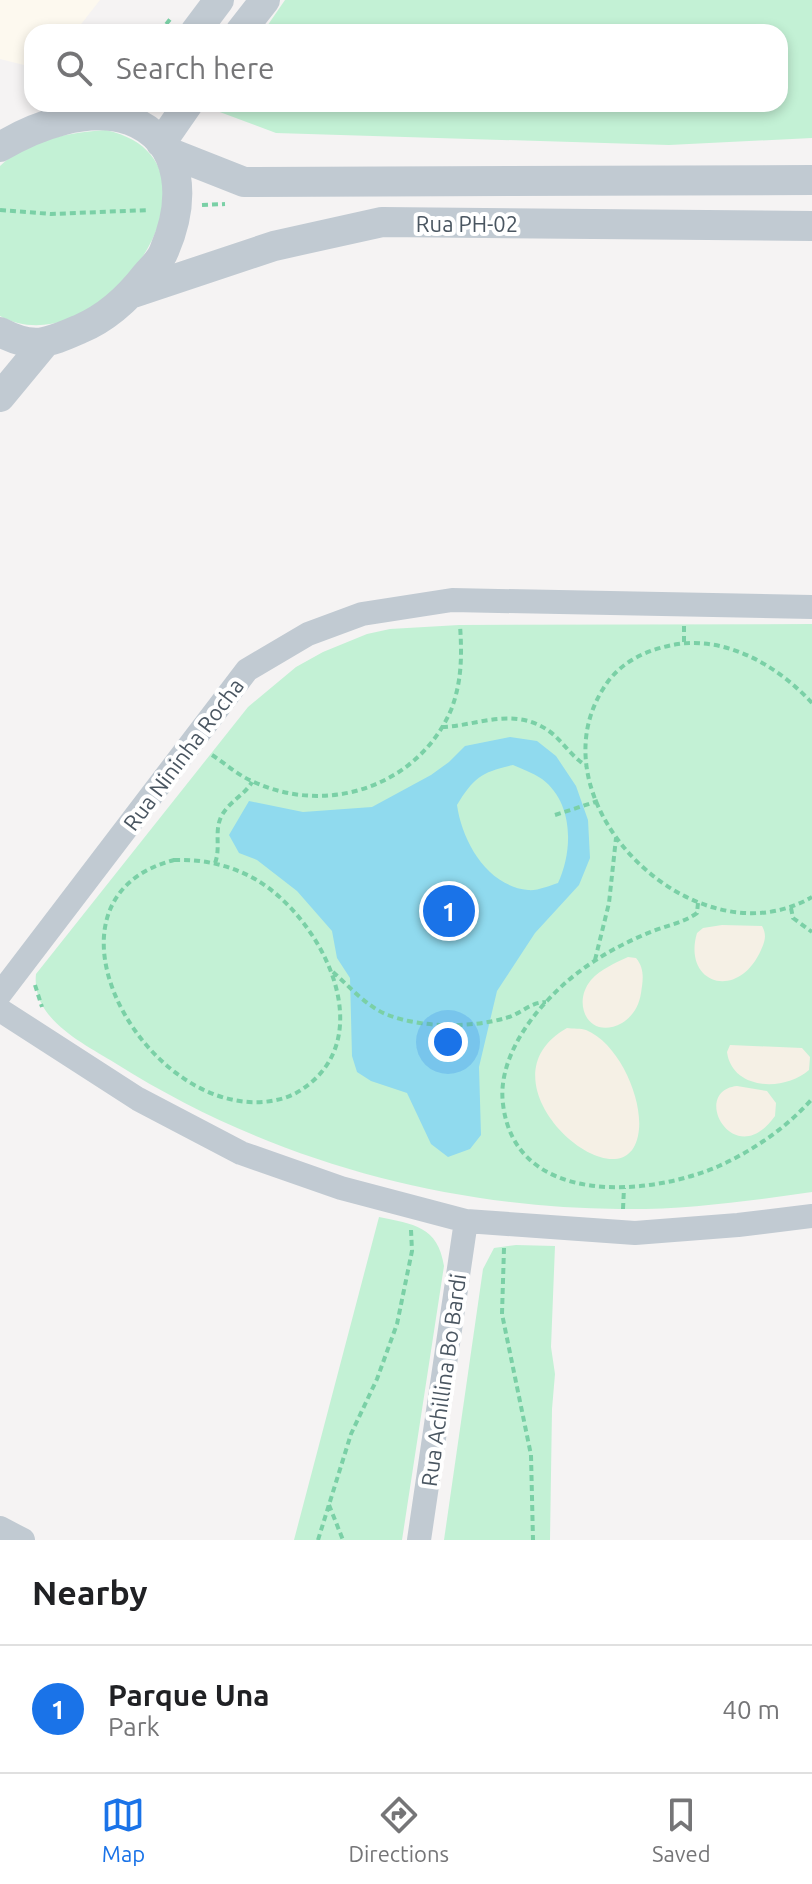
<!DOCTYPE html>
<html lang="en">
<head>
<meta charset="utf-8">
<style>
	:root { --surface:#fff; --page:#f2f2f2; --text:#202124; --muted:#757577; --line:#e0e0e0; --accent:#1a73e8 }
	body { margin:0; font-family:Ubuntu,sans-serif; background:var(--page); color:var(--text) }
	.you { position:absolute; left:448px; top:1042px; width:28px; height:28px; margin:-20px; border:6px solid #fff; border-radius:50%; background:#1a73e8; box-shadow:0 0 0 12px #1a73e833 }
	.badge { display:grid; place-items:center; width:52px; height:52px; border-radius:50%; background:var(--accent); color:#fff; font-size:26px; font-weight:700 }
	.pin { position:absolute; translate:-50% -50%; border:4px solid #fff; box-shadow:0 2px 8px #0006 }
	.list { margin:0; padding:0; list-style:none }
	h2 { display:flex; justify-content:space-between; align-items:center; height:104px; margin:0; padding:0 32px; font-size:34px }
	h2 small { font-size:26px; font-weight:400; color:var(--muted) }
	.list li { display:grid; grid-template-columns:52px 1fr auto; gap:24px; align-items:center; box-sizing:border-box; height:128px; padding:0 32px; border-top:2px solid var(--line) }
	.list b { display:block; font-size:30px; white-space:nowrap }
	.list p { margin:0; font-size:26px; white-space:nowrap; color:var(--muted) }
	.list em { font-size:26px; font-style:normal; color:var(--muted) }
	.icon { flex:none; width:44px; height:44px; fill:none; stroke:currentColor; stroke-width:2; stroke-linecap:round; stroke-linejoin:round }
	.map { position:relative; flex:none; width:812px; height:1540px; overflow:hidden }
	.search { position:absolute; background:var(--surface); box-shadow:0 4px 12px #0003; left:24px; right:24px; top:24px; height:88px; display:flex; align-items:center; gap:20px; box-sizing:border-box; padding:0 28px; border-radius:24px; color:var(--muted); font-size:30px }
	.sheet { height:232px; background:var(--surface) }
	nav { display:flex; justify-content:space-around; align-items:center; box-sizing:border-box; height:112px; border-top:2px solid var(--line); background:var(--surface); font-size:22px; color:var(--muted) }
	nav a { display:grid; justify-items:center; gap:4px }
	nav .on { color:var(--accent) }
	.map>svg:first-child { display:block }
	.commercial { fill:#fdf9ef }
	.green { fill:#c3f1d5 }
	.sand { fill:#f5f0e5 }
	.water { fill:#90daee; fill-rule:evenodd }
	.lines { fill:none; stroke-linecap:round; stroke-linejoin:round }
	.path { stroke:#7ad0a6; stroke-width:4; stroke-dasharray:6 4; stroke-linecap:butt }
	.minor { stroke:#c1cad2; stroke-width:24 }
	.tertiary { stroke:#c1cad2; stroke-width:30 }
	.labels { text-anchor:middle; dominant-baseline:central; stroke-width:8; stroke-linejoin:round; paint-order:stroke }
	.street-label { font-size:22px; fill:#4a5661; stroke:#fff }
</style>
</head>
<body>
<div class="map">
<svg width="812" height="1540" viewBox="0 0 812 1540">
	<rect width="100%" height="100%" fill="#f5f3f3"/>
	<!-- commercial -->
	<path class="commercial" d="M 0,0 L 100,0 L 75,32 L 32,32 L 32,67 L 0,59 Z"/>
	<!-- green -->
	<path class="green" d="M 285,0 L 812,0 L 812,138 L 669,145 L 276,133 L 209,108 L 212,104 L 780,104 L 780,32 L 263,32 Z
		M 106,130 C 246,162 101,371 0,316 L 0,166 C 28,139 68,133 106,130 Z
		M 812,624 L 812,1192 C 749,1201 683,1210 619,1209 C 440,1207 267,1159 115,1063 C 83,1043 31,1019 36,974 L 248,707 L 296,667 L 323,652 L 367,634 L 390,629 L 459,625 Z
		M 379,1217 C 413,1224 438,1226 444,1266 L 402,1540 L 294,1540 Z
		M 516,1245 L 555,1246 L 551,1347 L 555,1374 L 552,1409 L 550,1540 L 444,1540 L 483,1269 L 494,1248 Z"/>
	<!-- sand -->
	<path class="sand" d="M 722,925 L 762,926 C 767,935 765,941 761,950 C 738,1002 682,984 697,933 L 703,928 Z
		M 628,957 L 636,958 C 645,969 643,980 641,993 C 639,1006 633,1016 622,1023 C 589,1041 571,1004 591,980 C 601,969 615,963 628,957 Z
		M 567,1028 C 573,1029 581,1028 586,1030 C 618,1043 642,1096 639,1129 C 631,1219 468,1084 567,1028 Z
		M 730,1045 L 802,1048 L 810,1057 L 809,1070 C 784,1092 732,1090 727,1052 Z
		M 737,1086 L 767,1091 L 776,1103 L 775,1116 C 734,1174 689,1091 737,1086 Z"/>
	<!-- water -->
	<path class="water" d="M 510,737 L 537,741 L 556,756 L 576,786 L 588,820 L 590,858 L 579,885 L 535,933 L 497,991 L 479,1067 L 481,1135 L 470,1149 L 448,1157 L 431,1144 L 407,1093 L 371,1081 L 357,1072 L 352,1056 L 350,978 L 337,958 L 332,931 L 297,891 L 257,860 L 239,853 L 229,835 L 249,801 L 303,812 L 372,807 L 431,775 L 449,762 L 465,746 ZM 513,765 C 522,769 533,773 542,779 C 574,803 573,851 558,883 C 549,886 537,891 528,890 C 487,886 462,841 457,805 C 474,777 482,772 513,765 Z"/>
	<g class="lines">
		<!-- path -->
		<path class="path" d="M 160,32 L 171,18
			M 202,205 L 225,204
			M 0,210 L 51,214 L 149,210
			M 684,626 L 684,643
			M 812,703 C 779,667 729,637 678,644 C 647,649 619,662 603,689 C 531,804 696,965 812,897
			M 442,727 C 477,726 514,706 549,731 C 563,741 571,757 587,766
			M 212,755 C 226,764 239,776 254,782 C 328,816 418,786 451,710 C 462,682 462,654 460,625
			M 555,815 L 598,801
			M 174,860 C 203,859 230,865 255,879 C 321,917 383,1037 301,1090 C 286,1100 267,1103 249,1102 C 132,1095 31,897 174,860 Z
			M 215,863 C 221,848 214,832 221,817 C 229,801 244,796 252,782
			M 698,903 L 697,913 C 683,923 668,925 653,931 C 613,947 576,969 547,1001 C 522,1027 498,1067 503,1104 C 515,1207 648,1197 719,1166 C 754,1150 786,1128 812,1099
			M 791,908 L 793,918 L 812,932
			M 595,960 L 609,903 L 616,838
			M 333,972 C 350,987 367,1007 388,1015 C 422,1028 471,1028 506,1018 C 521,1014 530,1002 546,1002
			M 35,985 L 42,1007
			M 623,1209 L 624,1188
			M 504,1248 L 502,1314 L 531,1455 L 533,1540
			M 329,1505 L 343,1540
			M 318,1540 L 351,1434 L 377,1379 L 397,1324 L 412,1251 L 411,1230"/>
		<!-- minor -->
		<path class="minor" d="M 0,994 L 247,670 L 308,634 L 362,614 L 452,600 L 812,607
			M 0,1010 L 138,1099 L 241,1153 L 341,1188 L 466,1221 L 635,1233 L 738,1225 L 812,1216
			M 0,1528 L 23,1540
			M 419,1540 L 466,1221"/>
		<!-- tertiary -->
		<path class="tertiary" d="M 195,32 L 219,0
			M 240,32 L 265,0
			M 161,143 L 188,104
			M 0,147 C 35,126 88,106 129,120 C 186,141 185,203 164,251 C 161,260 152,268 146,275 C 129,297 106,318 80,329 C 48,343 34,350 0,332
			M 168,152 L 244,182 L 812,180
			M 133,293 L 274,246 L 382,222 L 812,226
			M 0,397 L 43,345"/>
	</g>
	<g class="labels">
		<!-- street labels -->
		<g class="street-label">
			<text x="467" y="223">Rua PH-02</text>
			<text transform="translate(183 754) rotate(-53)">Rua Nininha Rocha</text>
			<text transform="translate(443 1380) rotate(-82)">Rua Achillina Bo Bardi</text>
		</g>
	</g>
</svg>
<div class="you"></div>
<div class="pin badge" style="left:449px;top:911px">1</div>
<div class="search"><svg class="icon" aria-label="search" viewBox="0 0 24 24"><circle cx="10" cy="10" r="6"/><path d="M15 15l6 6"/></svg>Search here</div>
</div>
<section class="sheet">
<h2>Nearby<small></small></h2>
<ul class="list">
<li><span class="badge">1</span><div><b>Parque Una</b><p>Park</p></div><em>40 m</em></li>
</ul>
</section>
<nav>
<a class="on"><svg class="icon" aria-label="map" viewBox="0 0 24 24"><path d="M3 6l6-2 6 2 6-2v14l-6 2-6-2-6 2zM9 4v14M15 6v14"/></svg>Map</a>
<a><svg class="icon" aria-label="directions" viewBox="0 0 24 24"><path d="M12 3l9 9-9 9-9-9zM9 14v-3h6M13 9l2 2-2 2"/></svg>Directions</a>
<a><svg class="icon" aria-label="saved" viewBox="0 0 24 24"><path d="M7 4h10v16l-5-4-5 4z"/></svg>Saved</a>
</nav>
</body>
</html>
